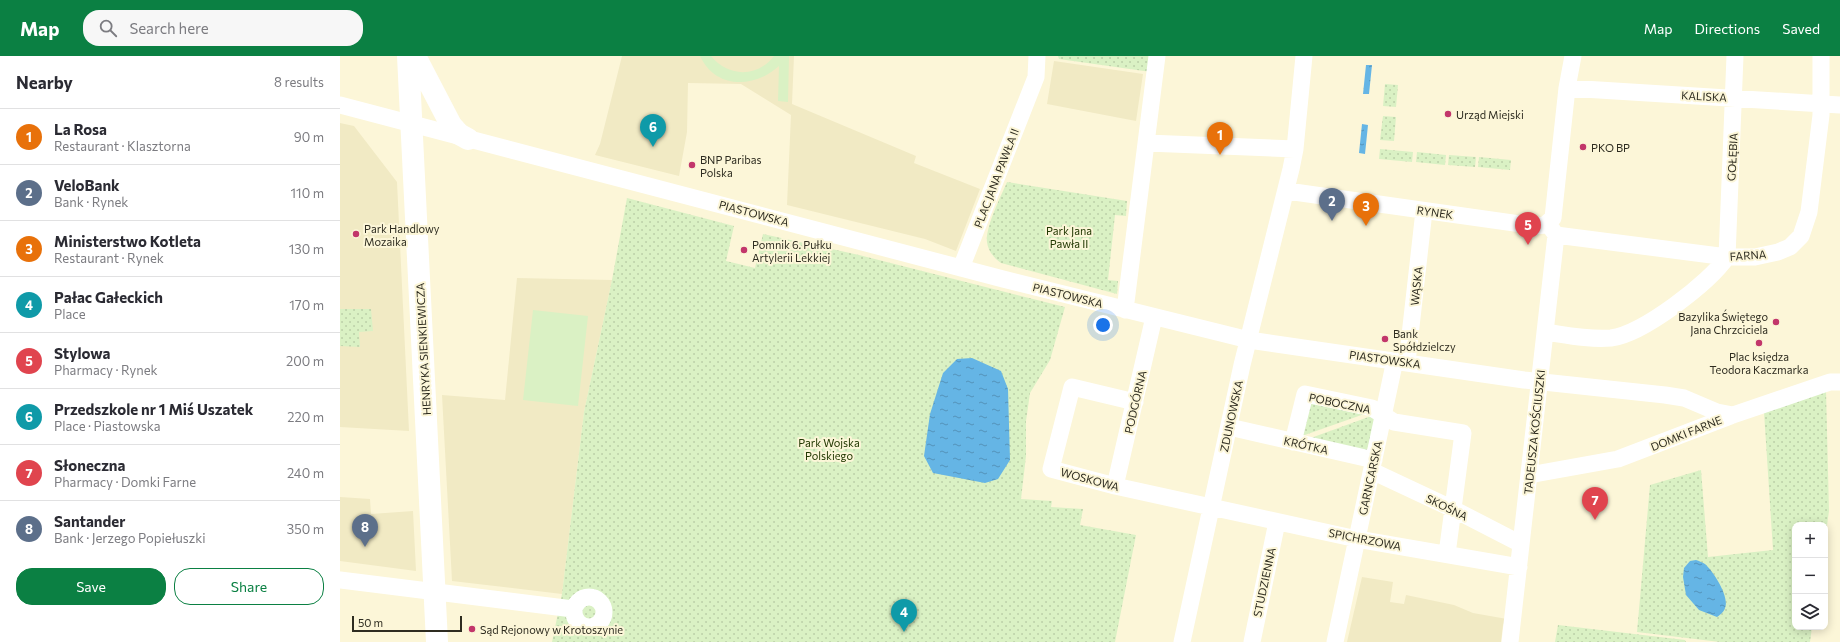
<!DOCTYPE html>
<html lang="en">
<head>
<meta charset="utf-8">
<style>
	:root { --surface:#fff; --page:#f7f7f7; --text:#2b2b33; --muted:#7c7c81; --line:#e1e1e2; --accent:#0b8043 }
	body { margin:0; font-family:Commissioner,sans-serif; background:var(--page); color:var(--text) }
	.controls { position:absolute; right:12px; bottom:12px; display:grid; overflow:hidden; border-radius:8px; box-shadow:0 2px 10px #0003 }
	.controls button { width:36px; height:36px; display:grid; place-items:center; padding:0; border:0; border-bottom:1px solid var(--line); background:var(--surface); color:var(--text); font:20px sans-serif }
	.scale { position:absolute; left:12px; bottom:10px; width:110px; box-sizing:border-box; padding-left:4px; border:2px solid #2e2c20; border-top:0; font-size:11px; line-height:14px; white-space:nowrap; color:#2e2c20; -webkit-text-stroke:3px #fcf6d8; paint-order:stroke }
	.you { position:absolute; left:763px; top:269px; width:14px; height:14px; margin:-10px; border:3px solid #fff; border-radius:50%; background:#1a73e8; box-shadow:0 0 0 6px #1a73e833 }
	.badge { display:grid; place-items:center; width:26px; height:26px; border-radius:50%; background:var(--accent); color:#fff; font-size:13px; font-weight:700 }
	.pin { position:absolute; translate:-50% -33px; filter:drop-shadow(0 1px 2px #0008) }
	.pin::after { content:''; position:absolute; top:21px; width:14px; height:12px; background:inherit; clip-path:polygon(0 0,100% 0,50% 100%) }
	.list { margin:0; padding:0; list-style:none }
	h2 { display:flex; justify-content:space-between; align-items:center; height:52px; margin:0; padding:0 16px; font-size:17px }
	h2 small { font-size:13px; font-weight:400; color:var(--muted) }
	.list li { display:grid; grid-template-columns:26px 1fr auto; gap:12px; align-items:center; box-sizing:border-box; height:56px; padding:0 16px; border-top:1px solid var(--line) }
	.list b { display:block; font-size:15px; white-space:nowrap }
	.list p { margin:0; font-size:13px; white-space:nowrap; color:var(--muted) }
	.list em { font-size:13px; font-style:normal; color:var(--muted) }
	.actions { display:flex; gap:8px; padding:12px 16px }
	.actions a { flex:1; padding:9px 0; border:1px solid var(--accent); border-radius:16px; text-align:center; font-size:14px; color:var(--accent) }
	.actions .main { background:var(--accent); color:#fff }
	.icon { flex:none; width:22px; height:22px; fill:none; stroke:currentColor; stroke-width:2; stroke-linecap:round; stroke-linejoin:round }
	.map { position:relative; flex:none; width:1500px; height:586px; overflow:hidden }
	header { display:flex; align-items:center; gap:24px; box-sizing:border-box; height:56px; padding:0 20px; background:var(--accent); color:#fff }
	header strong { font-size:19px }
	nav { display:flex; gap:22px; margin-inline-start:auto; font-size:14px }
	.search { width:280px; height:36px; background:var(--page); display:flex; align-items:center; gap:10px; box-sizing:border-box; padding:0 14px; border-radius:16px; color:var(--muted); font-size:15px }
	main { display:flex }
	aside { flex:1; background:var(--surface) }
	.map>svg:first-child { display:block }
	.built { fill:#f1eac4 }
	.green { fill:url(#green-dots) }
	.pitch { fill:#daf1c4 }
	.water { fill:url(#water-ripples) }
	.lines { fill:none; stroke-linecap:round; stroke-linejoin:round }
	.minor { stroke:#fff; stroke-width:17 }
	.major { stroke:#fff; stroke-width:22 }
	.poi-dot { fill:#c2366a; stroke:#fcf6d8; stroke-width:1.5 }
	.labels { text-anchor:middle; dominant-baseline:central; stroke-width:4; stroke-linejoin:round; paint-order:stroke }
	.street-label { font-size:11px; fill:#2e2c20; stroke:#fcf6d8 }
	.poi-label { font-size:11px; fill:#2e2c20; stroke:#fcf6d8; text-anchor:start }
	.park-label { font-size:11px; fill:#223802; stroke:#fcf6d8 }
</style>
</head>
<body>
<header>
<strong>Map</strong>
<div class="search"><svg class="icon" aria-label="search" viewBox="0 0 24 24"><circle cx="10" cy="10" r="6"/><path d="M15 15l6 6"/></svg>Search here</div>
<nav><a>Map</a><a>Directions</a><a>Saved</a></nav>
</header>
<main>
<aside>
<h2>Nearby<small>8 results</small></h2>
<ul class="list">
<li><span class="badge" style="background:#e8710a">1</span><div><b>La Rosa</b><p>Restaurant · Klasztorna</p></div><em>90 m</em></li>
<li><span class="badge" style="background:#5c6f8a">2</span><div><b>VeloBank</b><p>Bank · Rynek</p></div><em>110 m</em></li>
<li><span class="badge" style="background:#e8710a">3</span><div><b>Ministerstwo Kotleta</b><p>Restaurant · Rynek</p></div><em>130 m</em></li>
<li><span class="badge" style="background:#0f9aa8">4</span><div><b>Pałac Gałeckich</b><p>Place</p></div><em>170 m</em></li>
<li><span class="badge" style="background:#e0444e">5</span><div><b>Stylowa</b><p>Pharmacy · Rynek</p></div><em>200 m</em></li>
<li><span class="badge" style="background:#0f9aa8">6</span><div><b>Przedszkole nr 1 Miś Uszatek</b><p>Place · Piastowska</p></div><em>220 m</em></li>
<li><span class="badge" style="background:#e0444e">7</span><div><b>Słoneczna</b><p>Pharmacy · Domki Farne</p></div><em>240 m</em></li>
<li><span class="badge" style="background:#5c6f8a">8</span><div><b>Santander</b><p>Bank · Jerzego Popiełuszki</p></div><em>350 m</em></li>
</ul>
<div class="actions"><a class="main">Save</a><a>Share</a></div>
</aside>
<div class="map">
<svg width="1500" height="586" viewBox="0 0 1500 586">
	<defs>
		<pattern id="green-dots" width="8" height="8" patternUnits="userSpaceOnUse"><rect width="8" height="8" fill="#daf1c4"/><path d="M2 2h.1M6 6h.1" fill="none" stroke="#bbcfa8" stroke-width="1.8" stroke-linecap="round"/></pattern>
		<pattern id="water-ripples" width="26" height="14" patternUnits="userSpaceOnUse"><rect width="26" height="14" fill="#65b5e5"/><path d="M2 4q2-2 4 0t4 0M15 11q2-2 4 0t4 0" fill="none" stroke="#5493b9"/></pattern>
	</defs>
	<rect width="100%" height="100%" fill="#fcf6d8"/>
	<!-- built -->
	<path class="built" d="M 282,0 L 454,0 L 452,48 L 576,100 L 574,107 L 640,133 L 616,195 L 585,183 L 447,149 L 451,59 L 401,28 L 348,27 L 347,76 L 339,120 L 255,99 L 260,88 Z
		M 714,5 L 803,18 L 796,65 L 707,48 Z
		M 0,67 L 14,70 L 57,126 L 69,375 L 0,371 Z
		M 177,222 L 272,224 L 244,356 L 222,538 L 112,525 L 102,339 L 165,344 Z
		M 0,441 L 30,443 L 31,458 L 73,455 L 76,515 L 0,505 Z
		M 1022,521 L 1053,526 L 1050,546 L 1064,548 L 1066,539 L 1114,549 L 1133,557 L 1167,563 L 1163,569 L 1161,586 L 1007,586 Z"/>
	<!-- green -->
	<path class="green" d="M 718,0 L 813,0 L 811,16 L 719,3 Z
		M 1045,28 L 1058,29 L 1056,51 L 1043,50 Z
		M 1043,60 L 1056,61 L 1054,85 L 1040,84 Z
		M 1040,93 L 1073,96 L 1072,106 L 1039,103 Z
		M 1077,96 L 1106,99 L 1105,109 L 1076,106 Z
		M 1109,99 L 1136,101 L 1135,111 L 1108,109 Z
		M 1139,101 L 1171,104 L 1170,114 L 1138,111 Z
		M 667,126 L 787,145 L 786,160 L 775,159 L 768,224 L 778,225 L 777,238 L 661,207 C 654,202 648,195 647,186 C 645,172 661,140 667,126 Z
		M 287,142 L 394,170 L 386,205 L 415,212 L 423,178 L 519,199 L 725,251 L 710,304 L 690,337 L 686,365 L 686,400 L 681,443 L 712,445 L 711,451 L 743,453 L 740,469 L 796,479 L 775,586 L 212,586 L 222,538 L 244,356 L 272,224 Z
		M 0,253 L 31,253 L 33,275 L 19,276 L 20,291 L 0,290 Z
		M 1486,334 L 1489,455 L 1485,484 L 1485,469 L 1455,469 L 1455,571 L 1472,571 L 1470,586 L 1380,586 L 1297,576 L 1310,429 L 1361,414 L 1368,501 L 1433,494 L 1424,356 Z
		M 968,346 L 1030,356 L 962,380 Z
		M 1034,359 L 1036,362 L 1026,398 L 968,383 Z
		M 1218,569 L 1345,584 L 1346,586 L 1215,586 Z"/>
	<!-- pitch -->
	<path class="pitch" d="M 360,0 L 371,0 C 388,21 417,22 434,0 L 449,0 L 448,46 L 438,45 L 439,10 C 415,32 376,34 360,0 Z
		M 193,254 L 248,260 L 238,350 L 183,344 Z"/>
	<!-- water -->
	<path class="water" d="M 1026,9 L 1032,9 L 1029,38 L 1023,38 Z
		M 1022,68 L 1028,69 L 1025,98 L 1019,97 Z
		M 632,302 L 661,315 L 668,333 L 670,404 L 658,423 L 645,427 L 593,417 L 584,400 L 590,358 L 603,317 L 617,303 Z
		M 1356,504 C 1359,505 1362,506 1365,508 C 1373,515 1390,541 1385,552 C 1384,556 1380,559 1377,561 L 1359,554 L 1346,539 L 1343,521 L 1344,512 L 1350,505 Z"/>
	<g class="lines">
		<!-- minor -->
		<path class="minor" d="M 1227,32 L 1500,49
			M 0,49 L 663,223 L 909,284 L 1184,324 L 1325,339 L 1344,342 L 1377,356 L 1393,359
			M 807,87 L 955,93
			M 947,135 L 1195,170 L 1205,169 L 1213,162 L 1227,32 L 1233,0
			M 1216,179 L 1387,201 L 1415,201 L 1438,196 L 1450,191 L 1461,180 L 1469,156 L 1481,59 L 1481,0
			M 1387,201 L 1395,0
			M 621,212 L 696,21 L 697,0
			M 785,254 L 817,0
			M 1205,276 C 1226,279 1250,284 1271,282 C 1303,278 1369,227 1387,201
			M 1067,306 L 1084,155
			M 795,346 L 732,331 L 711,413 L 775,430 L 1017,483 L 1179,511
			M 898,373 L 1034,404
			M 953,386 L 965,338 L 1032,352 L 1054,366 L 1123,377 L 1107,498
			M 1032,415 L 1113,453 L 1181,488
			M 1189,419 L 1278,403 L 1393,359 L 1490,326 L 1500,326
			M 775,430 L 814,261
			M 0,524 L 233,553
			M234 556a15 15 0 1 1 30 0a15 15 0 1 1-30 0Z
			M 842,586 L 902,309 L 951,113 L 955,93 L 964,0
			M 912,586 L 937,466
			M 995,586 L 1055,304
			M 1170,586 L 1216,179 L 1209,169"/>
		<!-- major -->
		<path class="major" d="M 68,0 L 97,586
			M 75,0 L 111,69 L 119,78 L 128,83"/>
	</g>
	<!-- markers -->
	<g class="poi-dot">
		<circle cx="1108" cy="58" r="4"/>
		<circle cx="1243" cy="91" r="4"/>
		<circle cx="352" cy="109" r="4"/>
		<circle cx="16" cy="178" r="4"/>
		<circle cx="404" cy="194" r="4"/>
		<circle cx="1436" cy="266" r="4"/>
		<circle cx="1045" cy="283" r="4"/>
		<circle cx="1419" cy="287" r="4"/>
		<circle cx="132" cy="573" r="4"/>
	</g>
	<g class="labels">
		<!-- street labels -->
		<g class="street-label">
			<text transform="translate(1364 40) rotate(3)">KALISKA</text>
			<text transform="translate(1392 101) rotate(-87)">GOŁĘBIA</text>
			<text transform="translate(656 122) rotate(-69)">PLAC JANA PAWŁA II</text>
			<text transform="translate(1095 156) rotate(8)">RYNEK</text>
			<text transform="translate(414 157) rotate(15)">PIASTOWSKA</text>
			<text transform="translate(1408 199) rotate(-4)">FARNA</text>
			<text transform="translate(1076 230) rotate(-84)">WĄSKA</text>
			<text transform="translate(728 239) rotate(14)">PIASTOWSKA</text>
			<text transform="translate(83 293) rotate(-93)">HENRYKA SIENKIEWICZA</text>
			<text transform="translate(1045 303) rotate(8)">PIASTOWSKA</text>
			<text transform="translate(795 346) rotate(-77)">PODGÓRNA</text>
			<text transform="translate(1000 347) rotate(12)">POBOCZNA</text>
			<text transform="translate(891 360) rotate(-78)">ZDUNOWSKA</text>
			<text transform="translate(1194 376) rotate(-84)">TADEUSZA KOŚCIUSZKI</text>
			<text transform="translate(1346 377) rotate(-22)">DOMKI FARNE</text>
			<text transform="translate(966 389) rotate(13)">KRÓTKA</text>
			<text transform="translate(1030 422) rotate(-78)">GARNCARSKA</text>
			<text transform="translate(750 423) rotate(15)">WOSKOWA</text>
			<text transform="translate(1107 451) rotate(26)">SKOŚNA</text>
			<text transform="translate(1025 483) rotate(11)">SPICHRZOWA</text>
			<text transform="translate(924 526) rotate(-78)">STUDZIENNA</text>
		</g>
		<!-- poi labels -->
		<g class="poi-label">
			<text x="1116" y="58">Urząd Miejski</text>
			<text x="1251" y="91">PKO BP</text>
			<text x="360" y="103">BNP Paribas<tspan x="360" dy="13">Polska</tspan></text>
			<text x="24" y="172">Park Handlowy<tspan x="24" dy="13">Mozaika</tspan></text>
			<text x="412" y="188">Pomnik 6. Pułku<tspan x="412" dy="13">Artylerii Lekkiej</tspan></text>
			<text x="1428" y="260" text-anchor="end">Bazylika Świętego<tspan x="1428" dy="13">Jana Chrzciciela</tspan></text>
			<text x="1053" y="277">Bank<tspan x="1053" dy="13">Spółdzielczy</tspan></text>
			<text x="1419" y="300" text-anchor="middle">Plac księdza<tspan x="1419" dy="13">Teodora Kaczmarka</tspan></text>
			<text x="140" y="573">Sąd Rejonowy w Krotoszynie</text>
		</g>
		<!-- park labels -->
		<g class="park-label">
			<text x="729" y="174">Park Jana<tspan x="729" dy="13">Pawła II</tspan></text>
			<text x="489" y="386">Park Wojska<tspan x="489" dy="13">Polskiego</tspan></text>
		</g>
	</g>
</svg>
<div class="controls">
<button>+</button>
<button>−</button>
<button><svg class="icon" aria-label="layers" viewBox="0 0 24 24"><path d="M12 4l9 5-9 5-9-5zM3 14l9 5 9-5"/></svg></button>
</div>
<div class="scale">50 m</div>
<div class="you"></div>
<div class="pin badge" style="left:880px;top:99px;background:#e8710a">1</div>
<div class="pin badge" style="left:992px;top:165px;background:#5c6f8a">2</div>
<div class="pin badge" style="left:1026px;top:170px;background:#e8710a">3</div>
<div class="pin badge" style="left:564px;top:576px;background:#0f9aa8">4</div>
<div class="pin badge" style="left:1188px;top:189px;background:#e0444e">5</div>
<div class="pin badge" style="left:313px;top:91px;background:#0f9aa8">6</div>
<div class="pin badge" style="left:1255px;top:464px;background:#e0444e">7</div>
<div class="pin badge" style="left:25px;top:491px;background:#5c6f8a">8</div>
</div>
</main>
</body>
</html>
